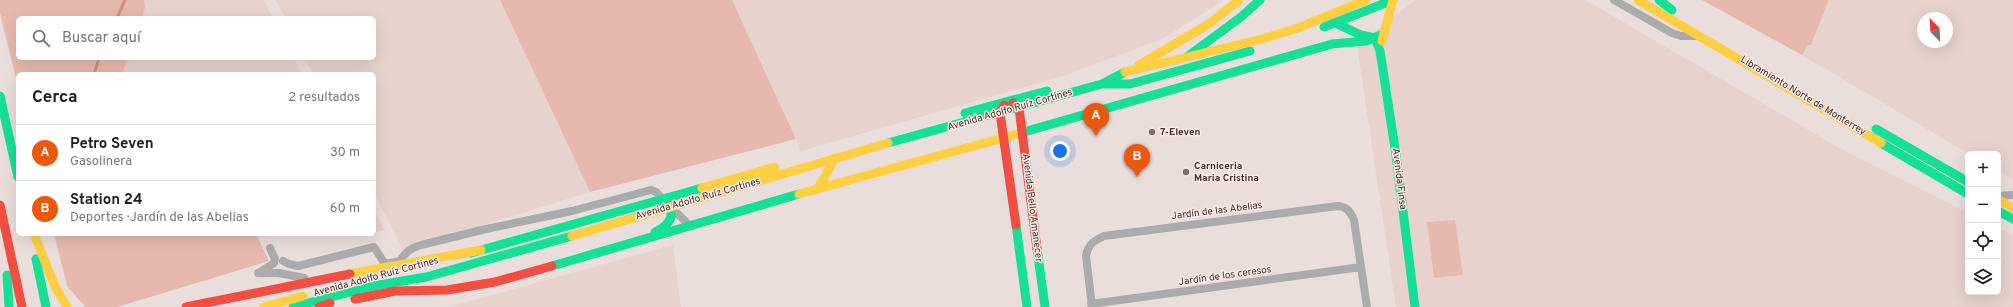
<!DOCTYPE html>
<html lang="es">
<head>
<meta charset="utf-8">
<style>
	:root { --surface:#fff; --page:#f2f2f2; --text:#202124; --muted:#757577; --line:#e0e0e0; --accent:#ea580c }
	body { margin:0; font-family:Overpass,sans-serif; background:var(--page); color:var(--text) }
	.controls { position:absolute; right:12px; bottom:12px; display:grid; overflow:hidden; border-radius:6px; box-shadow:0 4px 16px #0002 }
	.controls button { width:36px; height:36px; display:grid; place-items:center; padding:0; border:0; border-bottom:1px solid var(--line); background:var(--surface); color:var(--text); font:20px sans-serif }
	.compass { position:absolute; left:1917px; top:12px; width:36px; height:36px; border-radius:50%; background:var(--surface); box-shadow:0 4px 16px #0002; rotate:336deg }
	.you { position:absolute; left:1060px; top:151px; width:14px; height:14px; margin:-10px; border:3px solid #fff; border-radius:50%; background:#1a73e8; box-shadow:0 0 0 6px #1a73e833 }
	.badge { display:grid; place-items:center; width:26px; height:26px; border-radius:50%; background:var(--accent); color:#fff; font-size:13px; font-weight:700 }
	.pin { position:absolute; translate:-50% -33px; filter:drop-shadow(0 1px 2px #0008) }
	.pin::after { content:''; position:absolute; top:21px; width:14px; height:12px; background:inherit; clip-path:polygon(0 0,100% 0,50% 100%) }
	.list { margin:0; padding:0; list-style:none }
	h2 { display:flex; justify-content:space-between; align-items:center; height:52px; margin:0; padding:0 16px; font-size:17px }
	h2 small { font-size:13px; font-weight:400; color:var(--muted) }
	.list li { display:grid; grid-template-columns:26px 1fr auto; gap:12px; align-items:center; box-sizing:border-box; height:56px; padding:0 16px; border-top:1px solid var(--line) }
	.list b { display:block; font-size:15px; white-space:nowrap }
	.list p { margin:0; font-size:13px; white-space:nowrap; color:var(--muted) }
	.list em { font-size:13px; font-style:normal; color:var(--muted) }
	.icon { flex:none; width:22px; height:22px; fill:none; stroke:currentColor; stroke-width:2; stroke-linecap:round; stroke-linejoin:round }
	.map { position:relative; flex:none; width:2013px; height:307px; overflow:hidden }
	.search { position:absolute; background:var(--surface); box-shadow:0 4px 16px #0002; left:16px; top:16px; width:360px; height:44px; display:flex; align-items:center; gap:10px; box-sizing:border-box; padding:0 14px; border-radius:6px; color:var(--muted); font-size:15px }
	.panel { position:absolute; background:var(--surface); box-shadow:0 4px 16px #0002; left:16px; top:72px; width:360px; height:164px; border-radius:6px }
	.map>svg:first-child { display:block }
	.built { fill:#e7d2cd; fill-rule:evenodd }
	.green { fill:#e7b9ae }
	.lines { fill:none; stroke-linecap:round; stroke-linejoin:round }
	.stream { stroke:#d38e7f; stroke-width:3 }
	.street { stroke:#aaabac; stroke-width:8 }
	.fast { stroke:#16e098; stroke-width:9 }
	.slow { stroke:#ffcf43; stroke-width:9 }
	.jam { stroke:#f24e42; stroke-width:9 }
	.poi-dot { fill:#79706e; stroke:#fde8e3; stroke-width:1.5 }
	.labels { text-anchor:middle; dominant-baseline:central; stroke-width:3; stroke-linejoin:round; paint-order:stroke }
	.street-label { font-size:10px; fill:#3c3533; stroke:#fde8e3 }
	.poi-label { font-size:10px; font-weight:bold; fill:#3c3533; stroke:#fde8e3; text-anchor:start }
</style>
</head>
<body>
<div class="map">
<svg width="2013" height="307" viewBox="0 0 2013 307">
	<rect width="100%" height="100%" fill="#e9dedc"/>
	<!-- built -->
	<path class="built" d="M 140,0 L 264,0 L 273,18 L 133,18 Z
		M 276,0 L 500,0 L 590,192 L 403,250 L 374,193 L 374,74 L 313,74 L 305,58 L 374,58 L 374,18 L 285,18 Z
		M 730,0 L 1224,0 L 1162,39 L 1063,76 L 801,151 L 766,73 Z
		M 1416,0 L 1585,0 L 1850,154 L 1968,213 L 1968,292 L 1998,292 L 1998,228 L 2013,235 L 2013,307 L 1396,307 L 1357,45 Z
		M 1829,0 L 2013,0 L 2013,180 L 1998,171 L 1998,154 L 1969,154 L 1802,55 L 1808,45 L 1811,45 ZM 1923,18 L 1947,18 L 1947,42 L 1923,42 Z
		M 118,58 L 294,58 L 302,74 L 112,74 Z
		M 374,210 L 385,230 L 374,233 Z
		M 673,245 L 681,307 L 449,307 Z"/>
	<!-- green -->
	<path class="green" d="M 0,0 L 144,0 L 145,7 L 142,18 L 18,18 L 18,58 L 128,58 L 122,74 L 18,74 L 18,86 L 0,13 Z
		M 500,0 L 732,0 L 796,139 L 590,192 Z
		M 1702,0 L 1829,0 L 1811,45 L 1808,45 L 1802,55 Z
		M 1455,220 L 1463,275 L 1434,278 L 1427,222 Z
		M 54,234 L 256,234 L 269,261 L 117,307 L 85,307 L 67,286 Z"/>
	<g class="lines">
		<!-- stream -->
		<path class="stream" d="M 117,18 L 125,0
			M 94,74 L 99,58"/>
		<!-- street -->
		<path class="street" d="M 1614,0 L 1672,33 L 1681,36 L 1698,36
			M 1998,196 L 2013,195
			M 283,261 L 289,264 L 298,266 L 374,247 L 385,264 L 400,261 C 405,252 411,248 421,245 L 486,229 L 572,211 L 651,190 L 656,192 L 690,226
			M 260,272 L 274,263 L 275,259 L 270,248
			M 258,273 L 279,273 L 304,278
			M 1091,304 L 1361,267
			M 1092,307 L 1086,256 C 1088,244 1094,241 1104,236 L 1338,206 C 1347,207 1350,211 1354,220 L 1367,307"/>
		<!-- fast -->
		<path class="fast" d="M 1659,0 L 1672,10
			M 1335,23 L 1361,35 L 1375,38 L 1380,51
			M 1324,27 L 1393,0
			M 1380,51 L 1396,155 L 1415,307
			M 1188,56 L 1241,17 L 1260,0
			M 1105,84 L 1130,84 L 1250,51
			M 0,96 L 18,177
			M 965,113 L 1047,91
			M 1876,129 L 1968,182
			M 1017,134 L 1332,44 L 1366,41 L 1383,34
			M 888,143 L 1102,84 L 1125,72
			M 1881,143 L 1968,194
			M 1998,211 L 2013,219
			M 1016,225 L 1027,307
			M 655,232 C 664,228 673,221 671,210 L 662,204
			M 1037,249 L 1045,307
			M 471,253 L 702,188
			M 36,259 L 46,307
			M 552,266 L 799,194
			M 7,275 L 9,307
			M 293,307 L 373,286 L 426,277 L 572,236"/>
		<!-- slow -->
		<path class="slow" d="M 1638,0 L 1881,143
			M 1382,41 L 1393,0
			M 1139,65 L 1209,24 L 1239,0
			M 1125,72 L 1262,39 L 1298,28 L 1366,0
			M 702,188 L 775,167
			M 818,189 L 835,158
			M 799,194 L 1017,134
			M 1998,199 L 2013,208
			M 34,234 L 55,286 L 67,307
			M 572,236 L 888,143
			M 350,274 L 481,250
			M 264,307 L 303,296"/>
		<!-- jam -->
		<path class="jam" d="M 1013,103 L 1019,108 L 1037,249
			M 1004,105 L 1000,113 L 1016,225
			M 0,205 L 22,307
			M 355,299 L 395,291 L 447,290 L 495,282 L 552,266
			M 186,307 L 350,274
			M 319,307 L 330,303"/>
	</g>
	<!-- markers -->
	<g class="poi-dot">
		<circle cx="1152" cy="132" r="4"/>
		<circle cx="1186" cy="172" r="4"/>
	</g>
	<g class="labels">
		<!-- street labels -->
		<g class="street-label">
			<text transform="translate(1803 96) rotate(31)">Libramiento Norte de Monterrey</text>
			<text transform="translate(1010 110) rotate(-16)">Avenida Adolfo Ruíz Cortines</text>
			<text transform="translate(1399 179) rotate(83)">Avenida Finsa</text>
			<text transform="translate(698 199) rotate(-16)">Avenida Adolfo Ruíz Cortines</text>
			<text transform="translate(1032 208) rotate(83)">Avenida Bello Amanecer</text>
			<text transform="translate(1217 211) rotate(-7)">Jardín de las Abelias</text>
			<text transform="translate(1225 276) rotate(-8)">Jardín de los ceresos</text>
			<text transform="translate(376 277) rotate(-15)">Avenida Adolfo Ruíz Cortines</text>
		</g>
		<!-- poi labels -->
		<g class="poi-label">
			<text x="1160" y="132">7-Eleven</text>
			<text x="1194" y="166">Carniceria<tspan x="1194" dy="12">Maria Cristina</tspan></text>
		</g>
	</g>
</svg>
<div class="controls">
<button>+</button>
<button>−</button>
<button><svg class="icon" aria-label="locate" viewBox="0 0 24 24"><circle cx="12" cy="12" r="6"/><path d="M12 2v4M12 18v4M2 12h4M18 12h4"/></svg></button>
<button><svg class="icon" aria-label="layers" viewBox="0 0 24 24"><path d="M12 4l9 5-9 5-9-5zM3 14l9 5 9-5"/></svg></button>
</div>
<svg class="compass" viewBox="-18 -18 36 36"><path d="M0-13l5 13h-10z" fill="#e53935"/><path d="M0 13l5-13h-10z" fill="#757577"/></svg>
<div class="you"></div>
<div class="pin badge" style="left:1096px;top:136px">A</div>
<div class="pin badge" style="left:1137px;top:177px">B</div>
<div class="search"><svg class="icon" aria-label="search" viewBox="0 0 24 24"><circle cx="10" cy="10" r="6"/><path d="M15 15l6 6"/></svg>Buscar aquí</div>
<section class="panel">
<h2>Cerca<small>2 resultados</small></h2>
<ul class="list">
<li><span class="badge">A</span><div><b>Petro Seven</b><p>Gasolinera</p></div><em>30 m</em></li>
<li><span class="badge">B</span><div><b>Station 24</b><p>Deportes · Jardín de las Abelias</p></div><em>60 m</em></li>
</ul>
</section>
</div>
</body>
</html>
